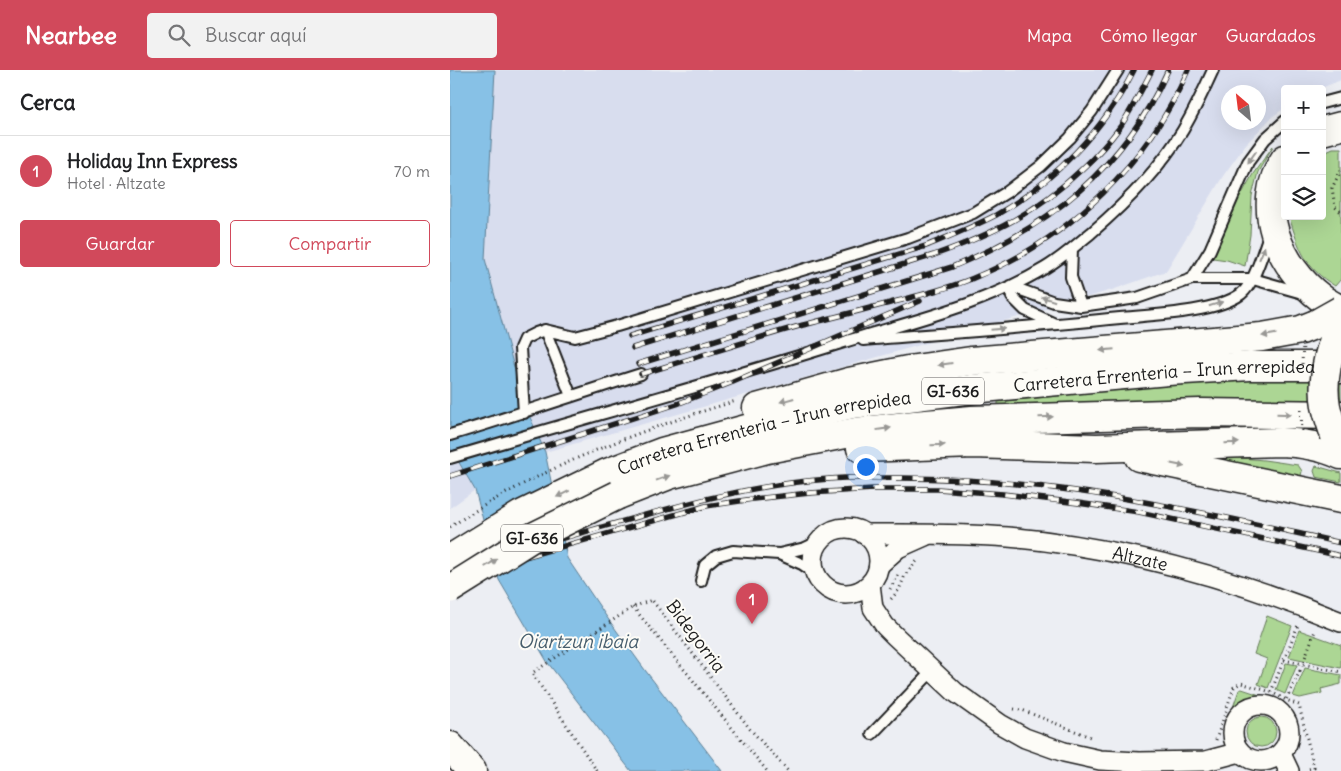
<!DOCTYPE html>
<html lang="es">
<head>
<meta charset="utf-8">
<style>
	:root { --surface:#fff; --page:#f2f2f2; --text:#202124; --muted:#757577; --line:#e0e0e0; --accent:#d1495b }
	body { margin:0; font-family:Delius,sans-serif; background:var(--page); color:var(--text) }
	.controls { position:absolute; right:15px; top:15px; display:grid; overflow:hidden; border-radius:5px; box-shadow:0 5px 20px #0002 }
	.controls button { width:45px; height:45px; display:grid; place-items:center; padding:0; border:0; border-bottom:1px solid var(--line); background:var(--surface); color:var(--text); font:25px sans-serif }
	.compass { position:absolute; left:771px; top:15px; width:45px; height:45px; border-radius:50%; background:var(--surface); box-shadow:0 5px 20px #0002; rotate:332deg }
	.you { position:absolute; left:415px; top:396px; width:18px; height:18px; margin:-12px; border:4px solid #fff; border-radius:50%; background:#1a73e8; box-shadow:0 0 0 8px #1a73e833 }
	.badge { display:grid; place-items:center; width:32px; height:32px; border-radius:50%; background:var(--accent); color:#fff; font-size:16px; font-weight:700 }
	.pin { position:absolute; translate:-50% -41px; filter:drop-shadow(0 1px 2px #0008) }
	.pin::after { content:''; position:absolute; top:26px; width:18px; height:15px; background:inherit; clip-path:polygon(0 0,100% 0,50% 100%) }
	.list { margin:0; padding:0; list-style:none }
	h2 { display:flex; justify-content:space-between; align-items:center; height:65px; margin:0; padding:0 20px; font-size:21px }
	h2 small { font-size:16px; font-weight:400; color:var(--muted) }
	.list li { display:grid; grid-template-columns:32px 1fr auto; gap:15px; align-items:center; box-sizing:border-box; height:70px; padding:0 20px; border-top:1px solid var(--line) }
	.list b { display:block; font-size:19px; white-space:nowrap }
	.list p { margin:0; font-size:16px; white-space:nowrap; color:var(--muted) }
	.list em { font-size:16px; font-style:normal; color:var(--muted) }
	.actions { display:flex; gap:10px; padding:15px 20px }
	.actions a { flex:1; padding:11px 0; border:1px solid var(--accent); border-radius:5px; text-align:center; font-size:18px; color:var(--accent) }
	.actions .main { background:var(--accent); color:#fff }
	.icon { flex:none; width:28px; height:28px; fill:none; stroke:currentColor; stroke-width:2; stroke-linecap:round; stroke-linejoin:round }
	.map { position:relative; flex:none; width:891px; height:701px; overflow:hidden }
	header { display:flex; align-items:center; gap:30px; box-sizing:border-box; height:70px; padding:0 25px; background:var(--accent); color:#fff }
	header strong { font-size:24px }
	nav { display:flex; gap:28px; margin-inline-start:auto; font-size:18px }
	.search { width:350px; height:45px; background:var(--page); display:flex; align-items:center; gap:12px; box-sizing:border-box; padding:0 18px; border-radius:5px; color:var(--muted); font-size:19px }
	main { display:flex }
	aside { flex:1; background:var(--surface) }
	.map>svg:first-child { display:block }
	.built { fill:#d8ddee; fill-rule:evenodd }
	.green { fill:#acd694; stroke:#647958 }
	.water { fill:#87c1e6; stroke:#5c7f95 }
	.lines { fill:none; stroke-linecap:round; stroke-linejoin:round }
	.lane-casing { stroke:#1c1c1c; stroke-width:14 }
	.street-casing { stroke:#1c1c1c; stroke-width:22 }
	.primary-casing { stroke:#1c1c1c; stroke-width:31 }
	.path { stroke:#1c1c1c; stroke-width:3; stroke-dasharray:1 4; stroke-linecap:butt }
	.lane { stroke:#fdfcf7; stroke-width:10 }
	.street { stroke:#fdfcf7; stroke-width:19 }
	.primary { stroke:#fdfcf7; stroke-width:28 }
	.rail-casing { stroke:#1c1c1c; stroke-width:5.5 }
	.rail { stroke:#fdfcf7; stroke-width:4; stroke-dasharray:11; stroke-linecap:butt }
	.secondary-bridge-casing { stroke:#1c1c1c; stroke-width:31; stroke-linecap:butt }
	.primary-bridge-casing { stroke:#1c1c1c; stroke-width:31; stroke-linecap:butt }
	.path-bridge { stroke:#1c1c1c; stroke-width:3; stroke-dasharray:1 4; stroke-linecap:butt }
	.secondary-bridge { stroke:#fdfcf7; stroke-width:28 }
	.primary-bridge { stroke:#fdfcf7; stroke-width:28 }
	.oneway { fill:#989794 }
	.labels { text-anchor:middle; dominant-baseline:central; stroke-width:4; stroke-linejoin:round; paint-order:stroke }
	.shield { fill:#fdfcf7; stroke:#605f5e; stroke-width:1 }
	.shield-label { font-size:16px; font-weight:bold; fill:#1c1c1c }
	.street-label { font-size:18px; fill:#1c1c1c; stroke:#fdfcf7 }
	.water-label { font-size:19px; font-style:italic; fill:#475e6d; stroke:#fdfcf7 }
</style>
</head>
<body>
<header>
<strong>Nearbee</strong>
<div class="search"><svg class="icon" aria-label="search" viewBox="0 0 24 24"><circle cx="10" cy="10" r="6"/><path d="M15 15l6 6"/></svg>Buscar aquí</div>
<nav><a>Mapa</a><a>Cómo llegar</a><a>Guardados</a></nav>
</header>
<main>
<aside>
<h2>Cerca<small></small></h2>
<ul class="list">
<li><span class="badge">1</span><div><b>Holiday Inn Express</b><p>Hotel · Altzate</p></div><em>70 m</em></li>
</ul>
<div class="actions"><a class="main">Guardar</a><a>Compartir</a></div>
</aside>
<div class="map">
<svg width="891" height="701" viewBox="0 0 891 701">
	<rect width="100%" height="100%" fill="#eceef3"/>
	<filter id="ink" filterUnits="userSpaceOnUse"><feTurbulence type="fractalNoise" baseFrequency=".02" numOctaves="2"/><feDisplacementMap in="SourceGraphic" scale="10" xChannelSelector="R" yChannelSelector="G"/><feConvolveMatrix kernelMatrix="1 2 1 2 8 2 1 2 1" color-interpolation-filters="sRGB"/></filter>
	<g filter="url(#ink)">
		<!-- built -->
		<path class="built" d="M 45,0 L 891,0 L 891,10 L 869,19 L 835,19 L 835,38 L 823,46 L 796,74 L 773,106 L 716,201 L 662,220 L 95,382 L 73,331 L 35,189 ZM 778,22 L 808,22 L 808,52 L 778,52 Z
			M 0,377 L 25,420 L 0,438 Z"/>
		<!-- green -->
		<path class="green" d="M 823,76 L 808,102 L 802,126 L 800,165 L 795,196 L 777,190 L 756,187 L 803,104 Z
			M 883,78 L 891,78 L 891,209 L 885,216 C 854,197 849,179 839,146 L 872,146 L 872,83 Z
			M 831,306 L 891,311 L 891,334 L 786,331 L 688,331 L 548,337 L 548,332 L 673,319 Z
			M 744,384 L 814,390 L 848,395 L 852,401 L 851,406 L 844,411 Z
			M 866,396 L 891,403 L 891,412 L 866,407 L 864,401 Z
			M 817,546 L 842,556 L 818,618 L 808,614 L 817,589 L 804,584 Z
			M 849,560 L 891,575 L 891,598 L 839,587 Z
			M 836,593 L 847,595 L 835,624 L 826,620 Z
			M 855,598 L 891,605 L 891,614 L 871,619 L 872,623 L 850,628 L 843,626 Z
			M 792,619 L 816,627 C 801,627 792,631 781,643 L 789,620 Z
			M796 662a15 15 0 1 1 30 0a15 15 0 1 1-30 0Z"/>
		<!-- water -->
		<path class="water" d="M 0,0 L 45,0 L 35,189 L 73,331 L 95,382 L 117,488 L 156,546 L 195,600 L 272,701 L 181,701 L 98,593 L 49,510 L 25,420 L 0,377 Z"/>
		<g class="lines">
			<defs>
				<path id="lane" d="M 872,33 L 891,28
					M 622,179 L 621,207 L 631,236
					M 742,209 L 803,209 L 856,224
					M 605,254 L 575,240 L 562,227 L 560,216 L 604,232 L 631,236 L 687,228 L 742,209 L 760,180 L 798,92 L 815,69 L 835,51
					M 95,260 L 121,326
					M 413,270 C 499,263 584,257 670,248 C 702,245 765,243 791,224 C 805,213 813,180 820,163
					M 74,343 L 70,278 L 74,269 L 86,263 L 95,260 L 125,267 L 167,256 L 458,168 L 523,143 L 557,122 L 591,96 L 620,68 L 642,41 L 668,0
					M 0,365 C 64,346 127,324 191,304
					M 0,388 C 131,349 264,313 394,272 C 462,251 534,235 595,198 C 612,188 626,175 641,163 C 676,133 709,100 733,60 C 744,41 754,20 763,0
					M 329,484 L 352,494 L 365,503
					M 251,511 L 255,495 L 266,486 L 283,481 L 329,484 L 355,478 L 370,471
					M 422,664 L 483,600"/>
				<g id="street">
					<circle cx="396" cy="491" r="33"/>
					<path id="s1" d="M 414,464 C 462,464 510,463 558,467 C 673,477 784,508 891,552"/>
					<path d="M 429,495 L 448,478 L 475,466"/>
					<path d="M 420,514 L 423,538 L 435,556 L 445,566 L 505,622 L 550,654 L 575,668 L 614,682 L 650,690 L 689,692 L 756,691 L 790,682"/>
					<circle cx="811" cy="663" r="28"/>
					<path d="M 831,684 L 839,701"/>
				</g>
				<g id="primary">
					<path d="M 872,61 L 891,56"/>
					<path d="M 835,89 C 803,135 829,197 871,228 C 877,233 884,236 891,240"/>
					<path d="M 307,338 L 399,312 L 458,300 L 521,291 L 812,267 L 851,260 L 866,254"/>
					<path d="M 411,378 L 524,374 L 646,378 L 831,372 C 852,373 872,376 891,385"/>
					<path d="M 689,387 L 891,429"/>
					<path d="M 168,425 L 219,405 L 317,379 L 406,362 L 465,355 L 522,350 L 750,343 L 891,345"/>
					<path id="s2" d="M 0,489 L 71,445 L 157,403 L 212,382 L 311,355 L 402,334 L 522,319 L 718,301 L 800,296 L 871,296 L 891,299"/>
					<path d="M 0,676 L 22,701"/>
				</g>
			</defs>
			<!-- lane casing -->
			<use href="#lane" class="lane-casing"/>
			<!-- street casing -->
			<use href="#street" class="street-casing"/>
			<!-- primary casing -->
			<use href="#primary" class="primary-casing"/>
			<!-- path -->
			<path class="path" d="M 891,100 L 882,118 L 885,137 L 891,142
				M 0,457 C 87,399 186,361 286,331
				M 440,519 L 448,505
				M 441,529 L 449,520 L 455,505 L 467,491
				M 183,537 L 317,701
				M 834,590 L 891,602
				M 850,601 L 836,630 L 849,635 L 864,698 L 858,699
				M 821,622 L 848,555
				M 564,639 L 572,640 L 640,667
				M 766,670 L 784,617 L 791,613 L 821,622 L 836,630
				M 147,701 L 82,603 L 183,537 L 202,530 L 300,659 L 338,701"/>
			<!-- lane -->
			<use href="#lane" class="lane"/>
			<!-- street -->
			<use href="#street" class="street"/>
			<!-- primary -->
			<use href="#primary" class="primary"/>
			<defs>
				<path id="rail" d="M 180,266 L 476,176 C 500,166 523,157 546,145 C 604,112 654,60 684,0
					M 183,278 L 484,185 C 543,164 586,143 632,99 C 645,87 659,72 670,57 C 682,39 692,19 702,0
					M 188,294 L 502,197 C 599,157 674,98 718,0
					M 191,304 C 245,288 299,270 353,255 C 386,247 419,238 452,230 C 477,223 504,217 528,206 C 620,168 699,92 738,0
					M 0,406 L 227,334 L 283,312 L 470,231
					M 33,488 C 66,480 99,473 131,463 C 213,440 294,415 379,409 C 401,407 423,408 445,408 C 597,407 744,440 891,473
					M 36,498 L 256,436 L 303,429 L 360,423 L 423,419 L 488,419 L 553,424 L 628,433 L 689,442 L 891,486"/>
			</defs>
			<!-- rail casing -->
			<use href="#rail" class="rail-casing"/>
			<!-- rail -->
			<use href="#rail" class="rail"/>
			<defs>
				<path id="secondary-bridge" d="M 885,366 C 882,356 878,346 876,336 C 871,309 880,277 891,252"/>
				<path id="primary-bridge" d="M 866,254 L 891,240
					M 0,519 L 83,467 L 168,425"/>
			</defs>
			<!-- secondary-bridge casing -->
			<use href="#secondary-bridge" class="secondary-bridge-casing"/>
			<!-- primary-bridge casing -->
			<use href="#primary-bridge" class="primary-bridge-casing"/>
			<!-- path-bridge -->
			<path class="path-bridge" d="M 852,294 L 853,273
				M 851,340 L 852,363
				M 850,601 L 865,561"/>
			<!-- secondary-bridge -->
			<use href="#secondary-bridge" class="secondary-bridge"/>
			<!-- primary-bridge -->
			<use href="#primary-bridge" class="primary-bridge"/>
		</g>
		<!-- one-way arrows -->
		<defs><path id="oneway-solid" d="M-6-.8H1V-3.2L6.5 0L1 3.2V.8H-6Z" transform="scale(1.25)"/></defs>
		<g class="oneway">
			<use href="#oneway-solid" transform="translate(802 87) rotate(125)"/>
			<use href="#oneway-solid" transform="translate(812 183) rotate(-68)"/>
			<use href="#oneway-solid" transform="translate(598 229) rotate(-162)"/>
			<use href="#oneway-solid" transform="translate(766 234) rotate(-17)"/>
			<use href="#oneway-solid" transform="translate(548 259) rotate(-5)"/>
			<use href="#oneway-solid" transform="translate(819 265) rotate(171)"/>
			<use href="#oneway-solid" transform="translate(657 280) rotate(175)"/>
			<use href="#oneway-solid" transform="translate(495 294) rotate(172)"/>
			<use href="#oneway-solid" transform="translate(337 330) rotate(164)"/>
			<use href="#oneway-solid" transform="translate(834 344) rotate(1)"/>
			<use href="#oneway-solid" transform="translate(596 347) rotate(-2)"/>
			<use href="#oneway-solid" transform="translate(434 359) rotate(-8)"/>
			<use href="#oneway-solid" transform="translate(782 373) rotate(-2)"/>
			<use href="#oneway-solid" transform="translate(488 375) rotate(-1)"/>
			<use href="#oneway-solid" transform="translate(728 395) rotate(12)"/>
			<use href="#oneway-solid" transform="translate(213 408) rotate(-20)"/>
			<use href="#oneway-solid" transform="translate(113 424) rotate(154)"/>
			<use href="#oneway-solid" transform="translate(41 493) rotate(-32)"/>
		</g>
	</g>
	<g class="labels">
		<!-- shield labels -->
		<g class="shield">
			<rect x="472" y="307.5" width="62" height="27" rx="4"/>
			<rect x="51" y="454.5" width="62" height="27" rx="4"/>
		</g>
		<g class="shield-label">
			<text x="503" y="321">GI-636</text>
			<text x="82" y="468">GI-636</text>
		</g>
		<!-- street labels -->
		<g class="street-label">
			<text stroke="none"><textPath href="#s2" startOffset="748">Carretera Errenteria – Irun errepidea</textPath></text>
			<text stroke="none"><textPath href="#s2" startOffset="342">Carretera Errenteria – Irun errepidea</textPath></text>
			<text stroke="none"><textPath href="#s1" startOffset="278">Altzate</textPath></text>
			<text transform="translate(246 566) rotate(53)">Bidegorria</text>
		</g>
		<!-- water labels -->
		<g class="water-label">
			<text x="128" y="571">Oiartzun ibaia</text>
		</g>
	</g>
</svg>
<div class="controls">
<button>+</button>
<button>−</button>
<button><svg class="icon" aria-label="layers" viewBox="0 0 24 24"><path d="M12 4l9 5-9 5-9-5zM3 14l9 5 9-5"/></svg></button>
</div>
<svg class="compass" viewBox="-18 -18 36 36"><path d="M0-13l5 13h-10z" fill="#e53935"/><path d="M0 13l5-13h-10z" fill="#757577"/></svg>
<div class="you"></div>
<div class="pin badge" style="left:302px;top:554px">1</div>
</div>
</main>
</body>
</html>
